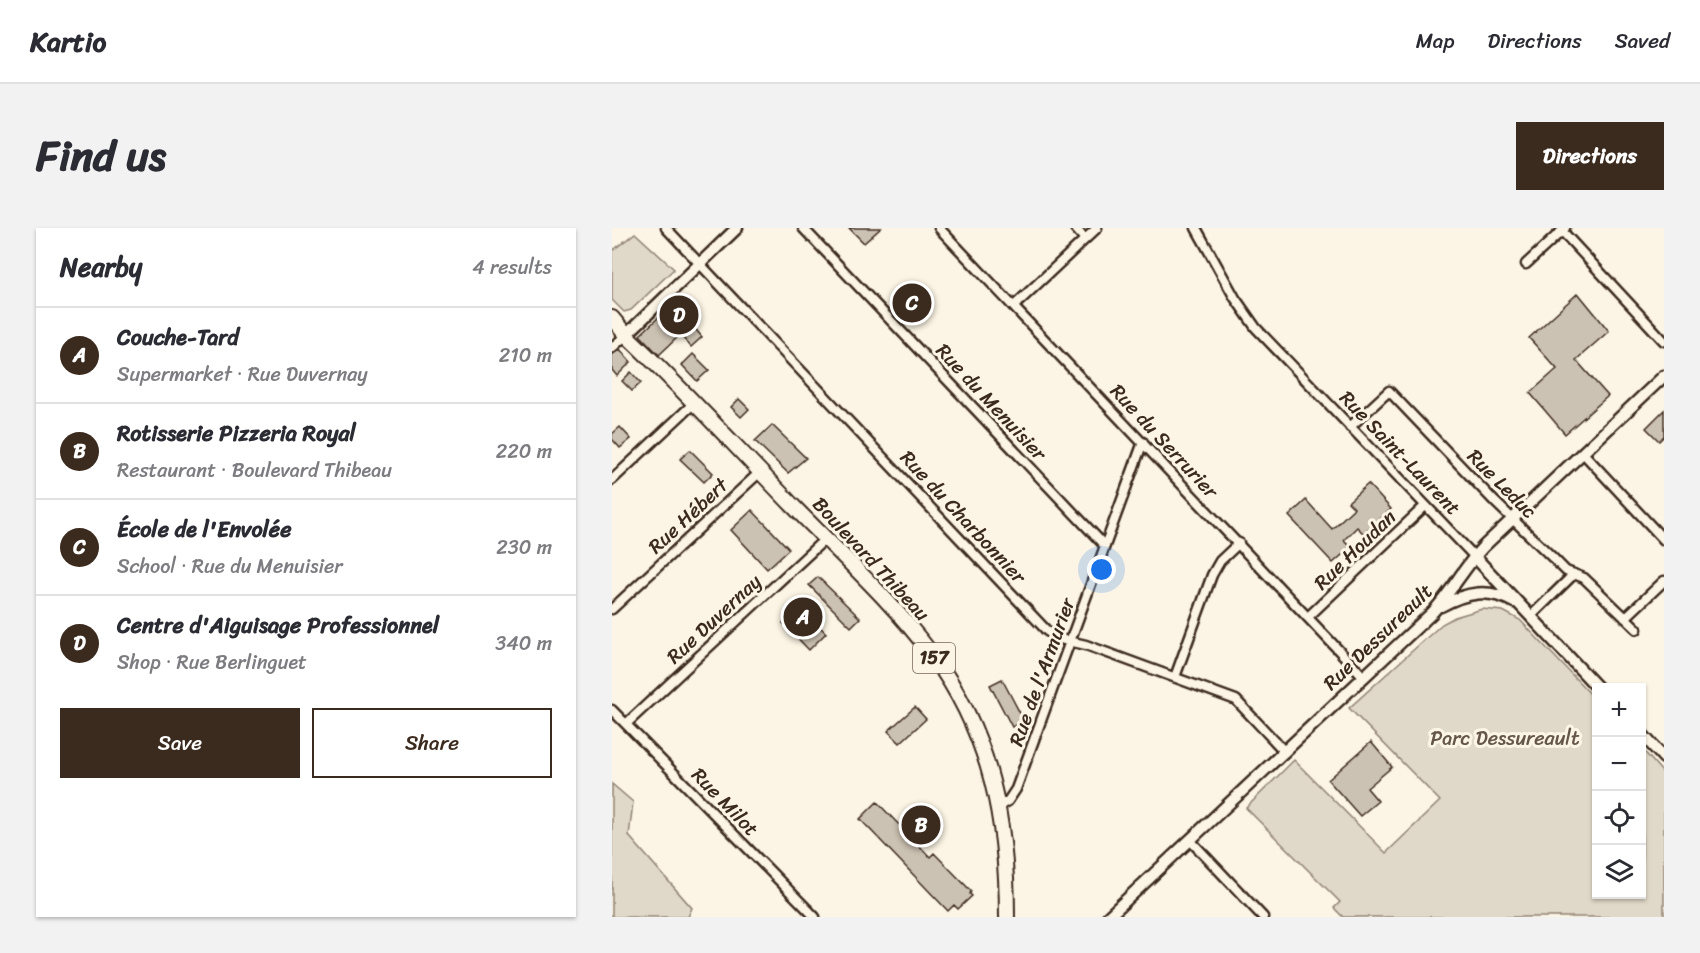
<!DOCTYPE html>
<html lang="en">
<head>
<meta charset="utf-8">
<style>
	:root { --surface:#fff; --page:#f2f2f3; --text:#2b2b33; --muted:#7c7c81; --line:#e1e1e2; --accent:#3b2a1e }
	body { margin:0; font-family:Sriracha,sans-serif; background:var(--page); color:var(--text) }
	.controls { position:absolute; right:18px; bottom:18px; display:grid; overflow:hidden; border-radius:0px; box-shadow:0 2px 4px #0004 }
	.controls button { width:54px; height:54px; display:grid; place-items:center; padding:0; border:0; border-bottom:2px solid var(--line); background:var(--surface); color:var(--text); font:30px sans-serif }
	.you { position:absolute; left:490px; top:342px; width:21px; height:21px; margin:-15px; border:4px solid #fff; border-radius:50%; background:#1a73e8; box-shadow:0 0 0 9px #1a73e833 }
	.badge { display:grid; place-items:center; width:39px; height:39px; border-radius:50%; background:var(--accent); color:#fff; font-size:20px; font-weight:700 }
	.pin { position:absolute; translate:-50% -50%; border:3px solid #fff; box-shadow:0 2px 6px #0006 }
	.list { margin:0; padding:0; list-style:none }
	h2 { display:flex; justify-content:space-between; align-items:center; height:78px; margin:0; padding:0 24px; font-size:26px }
	h2 small { font-size:20px; font-weight:400; color:var(--muted) }
	.list li { display:grid; grid-template-columns:39px 1fr auto; gap:18px; align-items:center; box-sizing:border-box; height:96px; padding:0 24px; border-top:2px solid var(--line) }
	.list b { display:block; font-size:22px; white-space:nowrap }
	.list p { margin:0; font-size:20px; white-space:nowrap; color:var(--muted) }
	.list em { font-size:20px; font-style:normal; color:var(--muted) }
	.actions { display:flex; gap:12px; padding:18px 24px }
	.actions a { flex:1; padding:14px 0; border:2px solid var(--accent); border-radius:0px; text-align:center; font-size:21px; color:var(--accent) }
	.actions .main { background:var(--accent); color:#fff }
	.icon { flex:none; width:33px; height:33px; fill:none; stroke:currentColor; stroke-width:2; stroke-linecap:round; stroke-linejoin:round }
	.map { position:relative; flex:none; width:1052px; height:689px; overflow:hidden; border-radius:0px }
	header { display:flex; align-items:center; gap:36px; box-sizing:border-box; height:84px; padding:0 30px; background:var(--surface); border-bottom:2px solid var(--line) }
	header strong { font-size:28px }
	nav { display:flex; gap:33px; margin-inline-start:auto; font-size:21px }
	.intro { display:flex; align-items:center; justify-content:space-between; box-sizing:border-box; height:144px; padding:0 36px }
	h1 { margin:0; font-size:42px }
	.button { padding:15px 27px; border-radius:0px; background:var(--accent); color:#fff; font-size:21px; font-weight:700 }
	main { display:flex; gap:36px; padding:0 36px }
	aside { flex:1; background:var(--surface); border-radius:0px; box-shadow:0 2px 4px #0004 }
	.map>svg:first-child { display:block }
	.green { fill:#e0d8c8; stroke:#8e8173; stroke-width:1.5 }
	.building { fill:#ccc2b3; stroke:#3b2a1e; stroke-width:1.5 }
	.lines { fill:none; stroke-linecap:round; stroke-linejoin:round }
	.minor-casing { stroke:#3b2a1e; stroke-width:13 }
	.tertiary-casing { stroke:#3b2a1e; stroke-width:15 }
	.primary-casing { stroke:#3b2a1e; stroke-width:18 }
	.minor { stroke:#fcf5e5; stroke-width:8 }
	.tertiary { stroke:#fcf5e5; stroke-width:10 }
	.primary { stroke:#fcf5e5; stroke-width:14 }
	.labels { text-anchor:middle; dominant-baseline:central; stroke-width:6; stroke-linejoin:round; paint-order:stroke }
	.shield { fill:#fcf5e5; stroke:#75675a; stroke-width:1.5 }
	.shield-label { font-size:18px; font-weight:bold; fill:#3b2a1e }
	.street-label { font-size:20px; fill:#3b2a1e; stroke:#fcf5e5 }
	.park-label { font-size:20px; fill:#645648; stroke:#fcf5e5 }
</style>
</head>
<body>
<header>
<strong>Kartio</strong>
<nav><a>Map</a><a>Directions</a><a>Saved</a></nav>
</header>
<div class="intro"><h1>Find us</h1><a class="button">Directions</a></div>
<main>
<aside>
<h2>Nearby<small>4 results</small></h2>
<ul class="list">
<li><span class="badge">A</span><div><b>Couche-Tard</b><p>Supermarket · Rue Duvernay</p></div><em>210 m</em></li>
<li><span class="badge">B</span><div><b>Rotisserie Pizzeria Royal</b><p>Restaurant · Boulevard Thibeau</p></div><em>220 m</em></li>
<li><span class="badge">C</span><div><b>École de l'Envolée</b><p>School · Rue du Menuisier</p></div><em>230 m</em></li>
<li><span class="badge">D</span><div><b>Centre d'Aiguisage Professionnel</b><p>Shop · Rue Berlinguet</p></div><em>340 m</em></li>
</ul>
<div class="actions"><a class="main">Save</a><a>Share</a></div>
</aside>
<div class="map">
<svg width="1052" height="689" viewBox="0 0 1052 689">
	<rect width="100%" height="100%" fill="#fcf5e5"/>
	<filter id="ink" filterUnits="userSpaceOnUse"><feTurbulence type="fractalNoise" baseFrequency=".0167" numOctaves="2"/><feDisplacementMap in="SourceGraphic" scale="12" xChannelSelector="R" yChannelSelector="G"/><feConvolveMatrix kernelMatrix="1 2 1 2 8 2 1 2 1" color-interpolation-filters="sRGB"/></filter>
	<g filter="url(#ink)">
		<!-- green -->
		<path class="green" d="M 23,5 L 62,41 L 19,82 L 12,84 L 0,72 L 0,23 Z
			M 870,381 L 891,383 L 908,392 L 984,472 L 984,666 L 1030,666 L 1030,521 L 1052,546 L 1052,689 L 731,689 L 722,680 L 728,674 L 634,580 L 682,532 L 774,625 L 828,573 L 737,480 L 830,396 L 843,389 Z
			M 0,556 L 21,574 L 17,608 L 80,680 L 76,689 L 0,689 Z"/>
		<!-- building -->
		<path class="building" d="M 237,0 L 269,0 L 252,15 Z
			M 966,65 L 997,103 L 964,132 L 996,168 L 953,206 L 918,165 L 945,141 L 917,110 Z
			M 66,70 L 84,88 L 68,103 L 50,86 Z
			M 48,88 L 68,107 L 47,127 L 28,107 Z
			M 80,97 L 90,109 L 79,119 L 68,107 Z
			M 6,119 L 19,134 L 5,148 L 0,142 L 0,125 Z
			M 81,126 L 97,142 L 85,153 L 70,137 Z
			M 19,144 L 29,155 L 20,163 L 10,153 Z
			M 127,171 L 137,181 L 129,189 L 119,179 Z
			M 1052,182 L 1052,208 L 1047,213 L 1034,200 Z
			M 160,197 L 194,230 L 176,245 L 143,213 Z
			M 8,199 L 19,211 L 8,220 L 0,211 L 0,206 Z
			M 78,222 L 101,245 L 92,254 L 68,231 Z
			M 756,256 L 779,281 L 752,306 L 745,299 L 732,312 L 739,319 L 721,335 L 677,288 L 694,272 L 720,301 L 742,280 L 736,274 Z
			M 140,282 L 177,321 L 155,341 L 119,302 Z
			M 206,349 L 248,390 L 239,399 L 197,357 Z
			M 188,379 L 214,405 L 197,422 L 171,395 Z
			M 390,451 L 412,493 L 400,499 L 378,457 Z
			M 303,479 L 314,491 L 288,515 L 276,503 Z
			M 759,514 L 780,539 L 755,560 L 766,573 L 748,588 L 716,552 Z
			M 265,574 L 318,629 L 322,625 L 359,663 L 358,666 L 360,668 L 346,681 L 342,677 L 336,683 L 248,591 Z"/>
		<g class="lines">
			<defs>
				<path id="minor" d="M 54,0 L 435,403 L 448,411 L 474,417 L 624,472 L 673,524
					M 191,0 L 493,318
					M 327,0 L 752,449
					M 463,0 L 473,11
					M 584,0 L 623,70 L 644,100 L 862,328
					M 950,3 L 1052,113
					M 914,36 L 953,0
					M 402,78 L 485,0
					M 0,120 L 14,107
					M 738,199 L 777,163 L 883,274 L 941,330 L 954,343 L 972,350 L 1025,401
					M 971,225 L 1052,312
					M 0,252 L 82,175
					M 0,381 L 148,244
					M 919,388 L 962,346
					M 696,389 L 813,278
					M 1013,390 L 1052,353
					M 563,449 L 600,347 L 608,333 L 627,315
					M 0,482 L 203,689
					M 14,496 L 213,311
					M 387,578 L 396,573 L 404,561 L 531,214
					M 578,612 L 651,689"/>
				<path id="tertiary" d="M 14,107 L 125,0
					M 862,328 L 986,460
					M 829,378 C 855,364 876,360 902,374
					M 1030,506 L 1052,530
					M 496,689 L 819,386 C 839,365 852,339 872,318 L 1052,148"/>
				<path id="primary" d="M 0,90 L 14,107 C 72,162 126,221 182,279 C 229,327 280,373 321,428 C 379,507 395,594 395,689"/>
			</defs>
			<!-- minor casing -->
			<use href="#minor" class="minor-casing"/>
			<!-- tertiary casing -->
			<use href="#tertiary" class="tertiary-casing"/>
			<!-- primary casing -->
			<use href="#primary" class="primary-casing"/>
			<!-- minor -->
			<use href="#minor" class="minor"/>
			<!-- tertiary -->
			<use href="#tertiary" class="tertiary"/>
			<!-- primary -->
			<use href="#primary" class="primary"/>
		</g>
	</g>
	<g class="labels">
		<!-- shield labels -->
		<rect class="shield" x="301" y="415" width="42" height="30" rx="4.5"/>
		<g class="shield-label">
			<text x="322" y="430">157</text>
		</g>
		<!-- street labels -->
		<g class="street-label">
			<text transform="translate(379 174) rotate(47)">Rue du Menuisier</text>
			<text transform="translate(552 213) rotate(47)">Rue du Serrurier</text>
			<text transform="translate(788 225) rotate(46)">Rue Saint-Laurent</text>
			<text transform="translate(890 256) rotate(45)">Rue Leduc</text>
			<text transform="translate(76 288) rotate(-43)">Rue Hébert</text>
			<text transform="translate(351 289) rotate(47)">Rue du Charbonnier</text>
			<text transform="translate(743 322) rotate(-44)">Rue Houdan</text>
			<text transform="translate(259 331) rotate(47)">Boulevard Thibeau</text>
			<text transform="translate(102 391) rotate(-43)">Rue Duvernay</text>
			<text transform="translate(766 409) rotate(-44)">Rue Dessureault</text>
			<text transform="translate(430 444) rotate(-70)">Rue de l'Armurier</text>
			<text transform="translate(113 574) rotate(46)">Rue Milot</text>
		</g>
		<!-- park labels -->
		<g class="park-label">
			<text x="893" y="510">Parc Dessureault</text>
		</g>
	</g>
</svg>
<div class="controls">
<button>+</button>
<button>−</button>
<button><svg class="icon" aria-label="locate" viewBox="0 0 24 24"><circle cx="12" cy="12" r="6"/><path d="M12 2v4M12 18v4M2 12h4M18 12h4"/></svg></button>
<button><svg class="icon" aria-label="layers" viewBox="0 0 24 24"><path d="M12 4l9 5-9 5-9-5zM3 14l9 5 9-5"/></svg></button>
</div>
<div class="you"></div>
<div class="pin badge" style="left:191px;top:389px">A</div>
<div class="pin badge" style="left:309px;top:597px">B</div>
<div class="pin badge" style="left:300px;top:75px">C</div>
<div class="pin badge" style="left:67px;top:87px">D</div>
</div>
</main>
</body>
</html>
